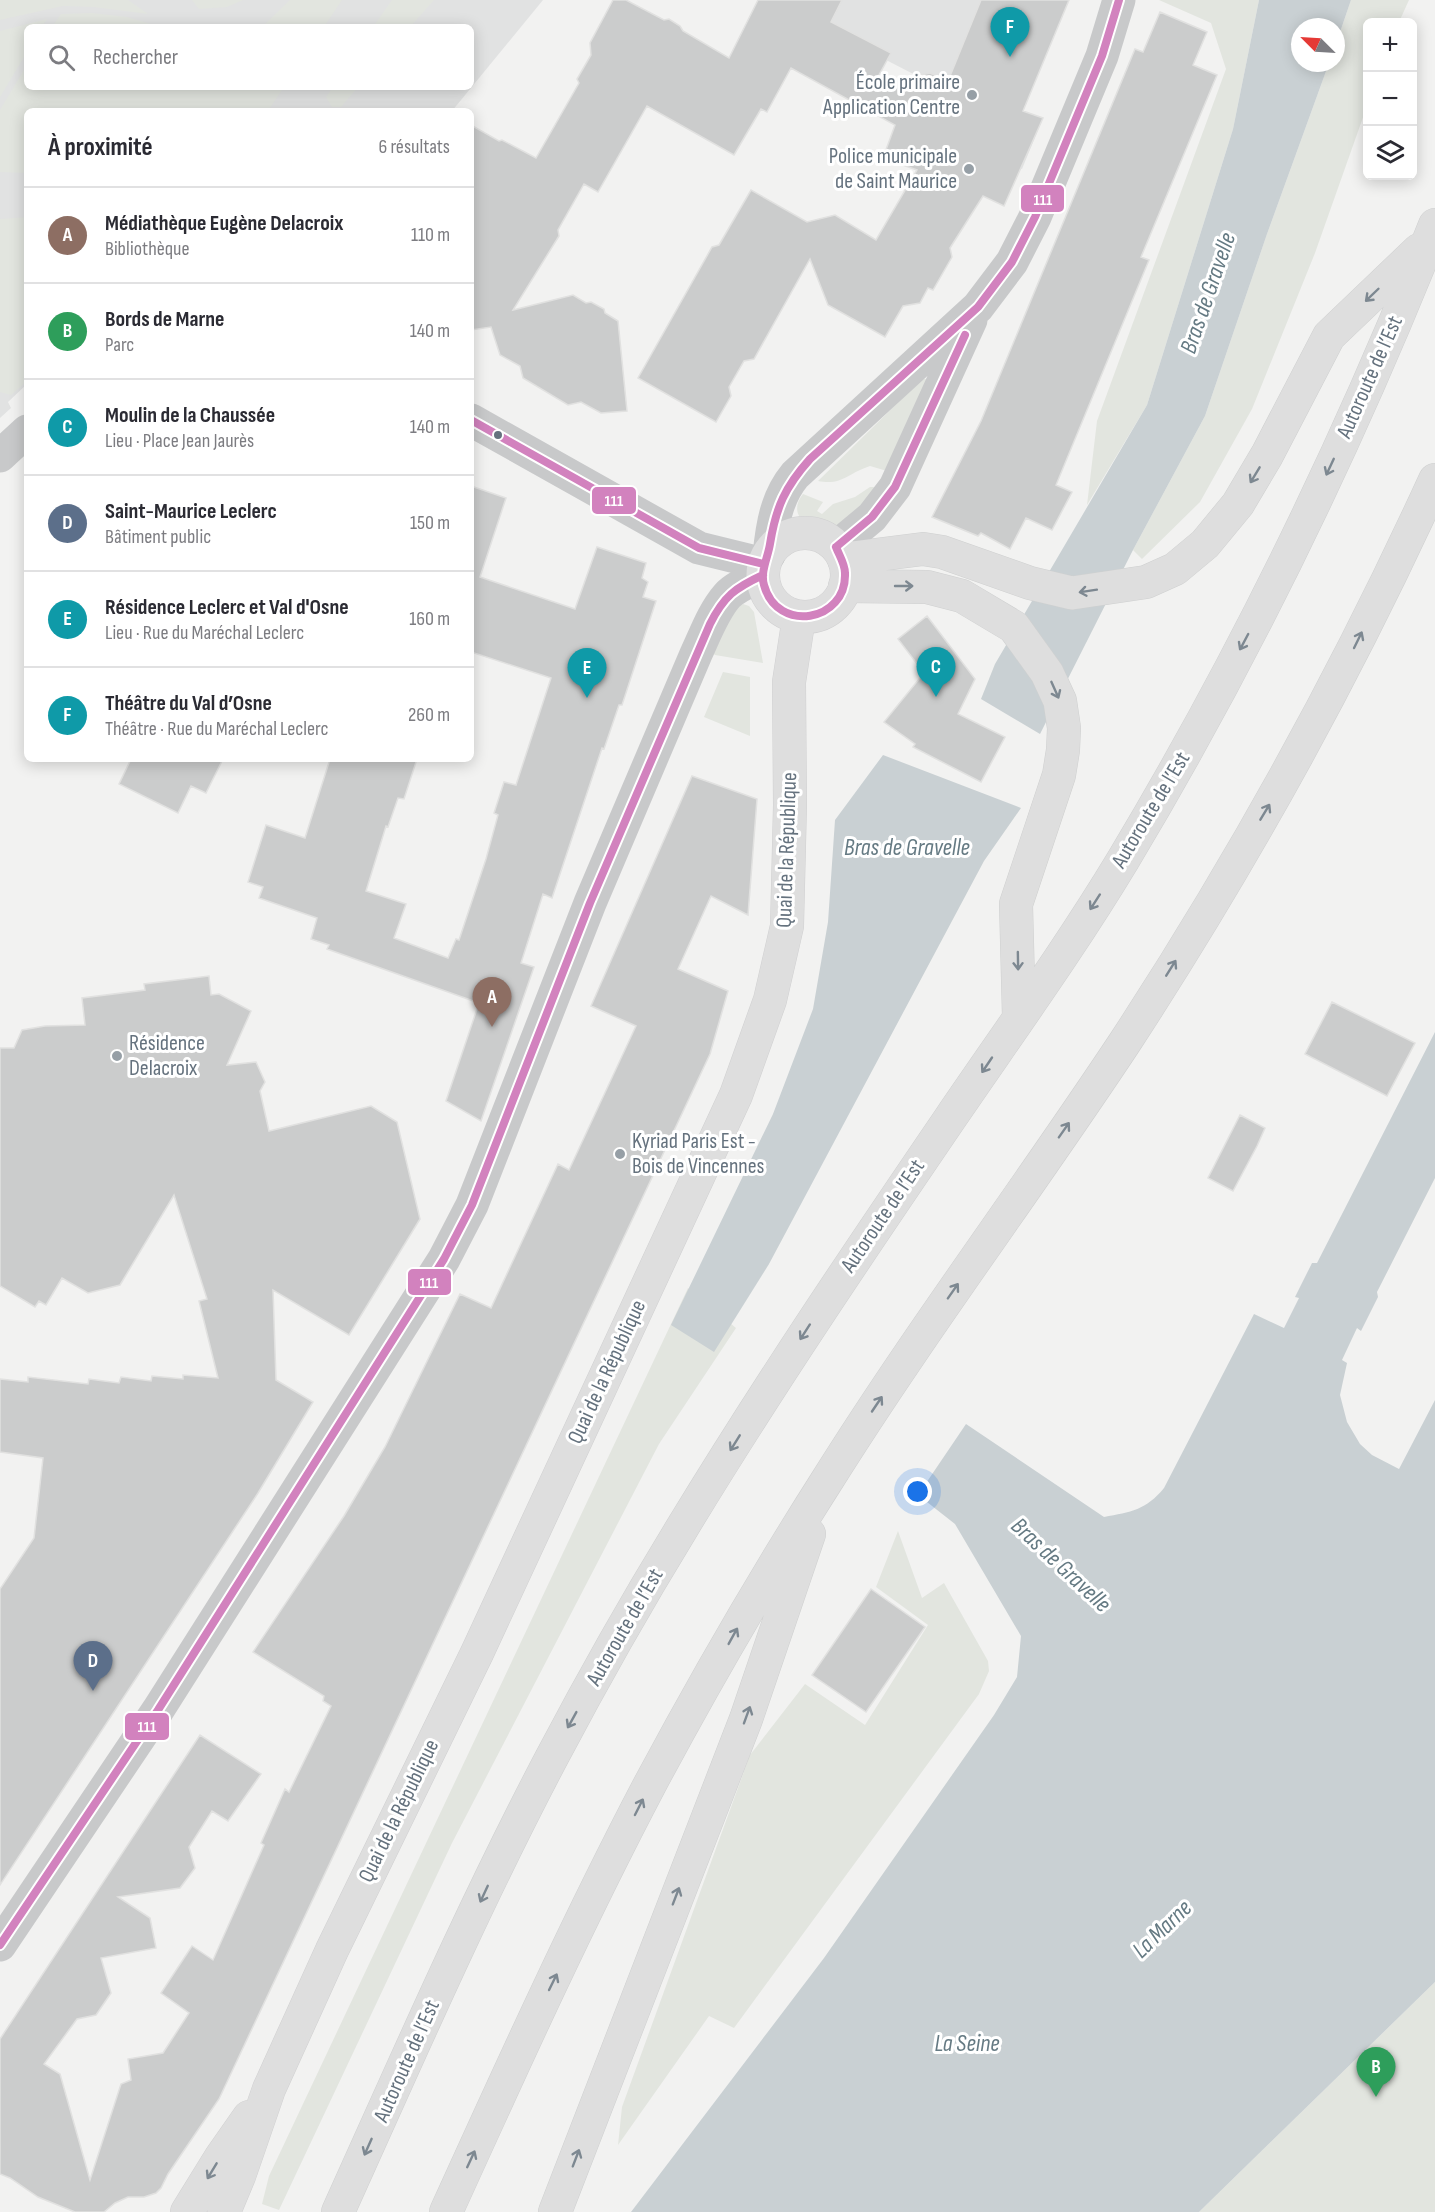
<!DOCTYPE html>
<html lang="fr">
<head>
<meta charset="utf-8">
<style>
	:root { --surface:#fff; --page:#f2f2f3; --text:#2b2b33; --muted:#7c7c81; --line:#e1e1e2; --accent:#5b5f67 }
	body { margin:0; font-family:"Sofia Sans Condensed",sans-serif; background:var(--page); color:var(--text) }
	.controls { position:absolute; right:18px; top:18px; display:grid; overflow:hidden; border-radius:9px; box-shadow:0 3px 15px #0003 }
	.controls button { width:54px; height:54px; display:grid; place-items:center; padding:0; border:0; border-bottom:2px solid var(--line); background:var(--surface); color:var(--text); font:30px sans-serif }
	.compass { position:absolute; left:1291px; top:18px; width:54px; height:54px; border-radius:50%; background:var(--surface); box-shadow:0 3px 15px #0003; rotate:294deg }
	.you { position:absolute; left:918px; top:1492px; width:21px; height:21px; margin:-15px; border:4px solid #fff; border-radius:50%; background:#1a73e8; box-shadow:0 0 0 9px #1a73e833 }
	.badge { display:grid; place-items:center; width:39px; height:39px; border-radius:50%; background:var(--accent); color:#fff; font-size:20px; font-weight:700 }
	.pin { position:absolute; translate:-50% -50px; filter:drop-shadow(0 2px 3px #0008) }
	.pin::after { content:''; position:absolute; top:32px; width:21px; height:18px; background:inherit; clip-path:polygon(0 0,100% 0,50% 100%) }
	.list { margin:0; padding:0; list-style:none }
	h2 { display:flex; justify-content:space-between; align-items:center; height:78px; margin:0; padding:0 24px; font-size:26px }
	h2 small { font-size:20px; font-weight:400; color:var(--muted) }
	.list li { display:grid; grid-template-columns:39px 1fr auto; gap:18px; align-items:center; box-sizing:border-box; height:96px; padding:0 24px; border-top:2px solid var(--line) }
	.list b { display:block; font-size:22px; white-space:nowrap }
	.list p { margin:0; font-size:20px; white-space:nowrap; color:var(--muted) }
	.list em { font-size:20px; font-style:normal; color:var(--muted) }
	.icon { flex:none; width:33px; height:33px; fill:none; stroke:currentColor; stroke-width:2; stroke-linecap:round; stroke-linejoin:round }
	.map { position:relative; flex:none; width:1435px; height:2212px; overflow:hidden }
	.search { position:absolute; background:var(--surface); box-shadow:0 3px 15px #0003; left:24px; top:24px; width:450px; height:66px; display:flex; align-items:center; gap:15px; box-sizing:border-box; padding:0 21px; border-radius:9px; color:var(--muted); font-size:22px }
	.panel { position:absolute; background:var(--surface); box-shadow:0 3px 15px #0003; left:24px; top:108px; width:450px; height:654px; border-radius:9px }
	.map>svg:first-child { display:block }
	.built { fill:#e1e2e2; fill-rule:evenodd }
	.green { fill:#e2e5df }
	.water { fill:#c9d0d3 }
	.building { fill:#cbcccc; stroke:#e1e1e0; stroke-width:1.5 }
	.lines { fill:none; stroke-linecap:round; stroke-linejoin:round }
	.secondary-casing { stroke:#d0d0d1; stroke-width:34 }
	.motorway-casing { stroke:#cfd0d0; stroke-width:34 }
	.minor { stroke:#c8c9ca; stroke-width:33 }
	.tertiary { stroke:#c8c9ca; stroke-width:33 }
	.secondary { stroke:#dedede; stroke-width:33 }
	.motorway { stroke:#dedede; stroke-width:33 }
	.bus-1-casing { stroke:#fff; stroke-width:12 }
	.bus-1 { stroke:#d282be; stroke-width:8 }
	.oneway { stroke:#7d8891 }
	.poi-dot { fill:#969fa6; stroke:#fff; stroke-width:2 }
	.bus-dot { fill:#65727e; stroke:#fff; stroke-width:2 }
	.labels { text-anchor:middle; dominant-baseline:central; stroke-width:6; stroke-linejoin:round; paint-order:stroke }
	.poi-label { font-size:22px; fill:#65727e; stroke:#fff; text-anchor:end }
	.street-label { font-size:22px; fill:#65727e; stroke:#fff }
	.water-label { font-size:24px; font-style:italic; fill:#657a83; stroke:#fff }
	.line-badge { stroke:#fff; stroke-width:2 }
	.badge-label { font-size:16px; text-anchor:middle; font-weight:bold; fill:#fff }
</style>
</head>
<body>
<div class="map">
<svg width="1435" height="2212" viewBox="0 0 1435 2212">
	<rect width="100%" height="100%" fill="#f2f2f1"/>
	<!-- built -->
	<path class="built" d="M 0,0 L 543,0 L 452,111 L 27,111 L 27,384 L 8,402 L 11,408 L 0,418 ZM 27,27 L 471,27 L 471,87 L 27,87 Z
		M 770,0 L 1069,0 L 1023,111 L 1043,118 L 1022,169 L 905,121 L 921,78 Z"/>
	<!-- green -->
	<path class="green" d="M 0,0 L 128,0 L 148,14 L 94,7 L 63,6 L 0,20 Z
		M 192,0 L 243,0 L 227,7 L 199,9 Z
		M 290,0 L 342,0 L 324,27 L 262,27 Z
		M 392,0 L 434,0 L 410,27 L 373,27 Z
		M 1159,0 L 1259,0 L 1233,129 L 1147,405 L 1087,505 L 1097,421 L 1226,69 L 1211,23 Z
		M 1351,0 L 1409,0 L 1399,22 L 1368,22 L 1367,106 L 1315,253 L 1252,409 L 1200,502 L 1142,559 L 1133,550 L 1205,416 L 1267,234 L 1329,63 L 1336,63 L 1336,44 Z
		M 92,13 L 127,17 L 161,27 L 52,27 L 61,14 Z
		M 47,19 L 42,27 L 27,27 L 27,52 L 0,97 L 0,31 Z
		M 27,65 L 27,87 L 284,87 L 268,111 L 27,111 L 27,173 L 0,172 L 0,110 Z
		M 333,87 L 358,87 L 341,107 L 332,107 L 326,97 Z
		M 27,217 L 27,381 L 11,395 L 0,392 L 0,219 Z
		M 924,379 L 928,379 L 887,471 L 870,466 C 848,473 842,486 818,481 L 920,381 Z
		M 870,487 L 874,487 C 871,498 865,502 857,509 C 850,514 842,524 834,526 C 812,532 785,517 803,494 L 823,502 L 817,511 L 822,514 L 833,504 L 855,497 Z
		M 743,604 L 749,606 L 754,612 L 763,663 L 715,655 L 711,652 L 727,614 Z
		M 723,672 L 750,677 L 750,736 L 704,717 Z
		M 688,1288 L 736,1328 L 659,1444 L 452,1843 L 279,2210 L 262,2204 L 269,2176 Z
		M 898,1531 L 922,1598 L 944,1583 L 988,1661 L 989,1671 L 979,1694 L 734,2028 L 709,2016 L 618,2145 L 622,2107 L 750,1755 L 805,1684 L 865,1725 L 928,1625 L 876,1587 Z
		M 1435,1982 L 1435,2212 L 1199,2212 Z"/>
	<!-- water -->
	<path class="water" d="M 1259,0 L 1351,0 L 1336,44 L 1336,27 L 1300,27 L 1300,63 L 1329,63 L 1267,234 L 1205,416 L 1133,550 L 1040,734 L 981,699 L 995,664 L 1147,405 L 1233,129 Z
		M 883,755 L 1021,808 L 984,861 L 769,1264 L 714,1352 L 671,1325 L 773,1114 L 813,1009 L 828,922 L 835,820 Z
		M 1435,1032 L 1435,1178 L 1377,1292 L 1378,1297 L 1361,1331 L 1357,1328 L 1342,1360 L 1347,1363 L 1340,1395 L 1347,1422 L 1360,1444 L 1372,1455 L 1399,1469 L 1435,1400 L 1435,1982 L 1199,2212 L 631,2212 L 824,1958 L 994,1715 L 1017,1677 L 1021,1636 L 955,1524 L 918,1495 L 966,1424 L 1104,1517 C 1131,1512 1146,1510 1164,1488 L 1254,1314 L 1284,1328 L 1299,1298 L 1295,1297 L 1312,1263 L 1317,1263 Z"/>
	<!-- building -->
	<path class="building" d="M 613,0 L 626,0 L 664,20 L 669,19 L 680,26 L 683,31 L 729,58 L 758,0 L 842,0 L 831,22 L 891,53 L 873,86 L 930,73 L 948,81 L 981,0 L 1069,0 L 1023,111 L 1043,118 L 1004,206 L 983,196 L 950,248 L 952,257 L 933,290 L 928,288 L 920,303 L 903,306 L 885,337 L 828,305 L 810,259 L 754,359 L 744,361 L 729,387 L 731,396 L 716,422 L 638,378 L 712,247 L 719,245 L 751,190 L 807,222 L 835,215 L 876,240 L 917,170 L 883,158 L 895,125 L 791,68 L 767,112 L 761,109 L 734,155 L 647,106 L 598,192 L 584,184 L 558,230 L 559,236 L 513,310 L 573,295 L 586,303 L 591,302 L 604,309 L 605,313 L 618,321 L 627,411 L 601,413 L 581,402 L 568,405 L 523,378 L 520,366 L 500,355 L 491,327 L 471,330 L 471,125 L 499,141 L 502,140 L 536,158 L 579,83 L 577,79 L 591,55 L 590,43 Z
		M 1160,12 L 1207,32 L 1193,65 L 1217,75 L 1141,257 L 1149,260 L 1056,485 L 1072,492 L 1052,530 L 1026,518 L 1010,549 L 981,533 L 978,536 L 932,517 L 981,421 L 1135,49 L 1143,52 Z
		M 471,486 L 506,498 L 480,577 L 575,609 L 597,547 L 646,563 L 642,578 L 648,582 L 643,597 L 656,601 L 622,705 L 619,705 L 604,749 L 602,748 L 552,898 L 543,894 L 521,963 L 534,967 L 481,1121 L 446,1101 L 479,1003 L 327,949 L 329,945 L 311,939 L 317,918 L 259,898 L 263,887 L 248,882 L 266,825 L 305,838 L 330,759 L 417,759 L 404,799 L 398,798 L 388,827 L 386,826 L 366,891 L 406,904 L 394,938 L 448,958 L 456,939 L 459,940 L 486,859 L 498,815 L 494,813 L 504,782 L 516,785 L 551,678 L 471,652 Z
		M 927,616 L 975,679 L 958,714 L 1005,737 L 981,782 L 913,747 L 915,744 L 884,722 L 924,673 L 898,639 Z
		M 131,759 L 223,759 L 206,793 L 191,786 L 178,813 L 119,784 Z
		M 692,776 L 757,799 L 748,915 L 711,896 L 678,969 L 728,991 L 710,1054 L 219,2099 L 168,2174 L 161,2188 L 156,2193 L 144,2197 L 128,2197 L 115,2203 L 104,2212 L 75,2212 L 38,2197 L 10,2178 L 0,2174 L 0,2039 L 200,1735 L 261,1774 L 228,1821 L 212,1811 L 189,1847 L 195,1868 L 180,1888 L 118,1897 L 150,1918 L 156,1948 L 101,1958 L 111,1993 L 96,2015 L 77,2019 L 44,2064 L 60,2074 L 90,2180 L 121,2084 L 131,2080 L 128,2059 L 163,2053 L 189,2013 L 161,1993 L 192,1946 L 213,1960 L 264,1845 L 261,1843 L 285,1789 L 289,1792 L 331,1706 L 323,1701 L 324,1696 L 253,1652 L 344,1516 L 385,1447 L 460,1294 L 491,1308 L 558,1164 L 569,1170 L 636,1026 L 591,1006 Z
		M 209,976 L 211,995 L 219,994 L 251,1011 L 227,1065 L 256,1062 L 265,1082 L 260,1091 L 269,1131 L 371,1106 L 397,1122 L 420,1219 L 349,1335 L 273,1290 L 276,1380 L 313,1402 L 258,1493 L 0,1885 L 0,1589 L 34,1538 L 43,1458 L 0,1452 L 0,1379 L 28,1382 L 28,1377 L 88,1384 L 89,1379 L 119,1383 L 121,1377 L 151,1381 L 152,1376 L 183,1379 L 183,1375 L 218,1378 L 199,1301 L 207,1299 L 174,1195 L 120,1285 L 88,1293 L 62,1278 L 46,1305 L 39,1301 L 35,1307 L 0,1286 L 0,1048 L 14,1048 L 22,1030 L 45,1026 L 85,1025 L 82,998 L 145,990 L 144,984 Z
		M 1332,1002 L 1415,1043 L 1387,1096 L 1305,1054 Z
		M 1240,1115 L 1265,1128 L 1257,1146 L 1233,1191 L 1208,1178 Z
		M 871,1589 L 925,1627 L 866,1712 L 812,1675 Z"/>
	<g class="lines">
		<defs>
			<path id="secondary" d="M763 575a42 42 0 1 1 84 0a42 42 0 1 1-84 0Z
				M 187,2212 L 221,2157 L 249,2117
				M 224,2212 L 239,2176 L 269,2089 L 332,1950 L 477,1653 L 736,1095 L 770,1000 L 787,926 L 790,805 L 789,682 L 799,617"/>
			<path id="motorway" d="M 844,559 L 923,549 L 942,552 L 1030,583 L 1072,593 L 1146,582 L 1175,569 L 1205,544 L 1238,504 L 1267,455 L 1329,336 L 1419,250
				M 845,586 L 927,587 L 962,596 L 1014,627 L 1047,673 L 1060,701 L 1064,728 L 1063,750 L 1059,775 L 1016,904 L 1019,1018
				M 338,2212 C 407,2059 474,1905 552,1757 C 593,1679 636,1603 682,1528 C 767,1388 859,1252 951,1117 C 1009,1032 1070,948 1123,860 C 1244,658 1348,444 1435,225
				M 446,2212 C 511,2069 576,1925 649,1786 C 704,1683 763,1581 826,1482 C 920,1332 1027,1190 1125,1042 C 1242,863 1346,675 1435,480
				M 555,2212 L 746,1719 L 809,1534"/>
		</defs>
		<!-- secondary casing -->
		<use href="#secondary" class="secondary-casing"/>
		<!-- motorway casing -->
		<use href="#motorway" class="motorway-casing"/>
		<!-- minor -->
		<path class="minor" d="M 471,420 L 699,548 L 764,564
			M 0,456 L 27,431"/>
		<!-- tertiary -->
		<path class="tertiary" d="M 836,547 L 872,517 L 895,487 L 971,320
			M 769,555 C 772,526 776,498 795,475 L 978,307 L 1012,262 L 1035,217 L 1102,56 L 1119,0
			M 0,1945 L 158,1710 L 444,1259 L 472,1205 L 590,903 L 696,654 C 705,635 713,612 727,596 C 736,586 751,581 763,575"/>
		<!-- secondary -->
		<use href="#secondary" class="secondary"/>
		<!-- motorway -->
		<use href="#motorway" class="motorway"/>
		<defs>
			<path id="bus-1" d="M 471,420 L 699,548 L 764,564
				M 836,547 C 839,555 845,564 845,573 C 847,622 777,634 764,585 C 760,572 768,557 770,544 C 776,507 785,487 810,459 L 978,307 L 1012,262 L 1035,217 L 1102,56 L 1119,0
				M 836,547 L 872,517 L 895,487 L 965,335
				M 0,1945 L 158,1710 L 444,1259 L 472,1205 L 590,903 L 710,624 C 724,596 735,588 763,575"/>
		</defs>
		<!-- bus-1 casing -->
		<use href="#bus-1" class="bus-1-casing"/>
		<!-- bus-1 -->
		<use href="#bus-1" class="bus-1"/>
	</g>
	<!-- one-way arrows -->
	<defs><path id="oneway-shaft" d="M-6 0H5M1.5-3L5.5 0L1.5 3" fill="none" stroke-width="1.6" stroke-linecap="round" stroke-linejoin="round" transform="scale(1.5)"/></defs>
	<g class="oneway">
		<use href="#oneway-shaft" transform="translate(1372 295) rotate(136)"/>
		<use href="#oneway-shaft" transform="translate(1330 467) rotate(115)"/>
		<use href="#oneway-shaft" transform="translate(1255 475) rotate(121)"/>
		<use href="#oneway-shaft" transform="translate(904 586)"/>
		<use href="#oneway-shaft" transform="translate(1088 591) rotate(171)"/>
		<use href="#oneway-shaft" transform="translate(1358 640) rotate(-64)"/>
		<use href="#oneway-shaft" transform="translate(1244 642) rotate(118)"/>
		<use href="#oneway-shaft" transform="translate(1055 690) rotate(66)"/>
		<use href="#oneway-shaft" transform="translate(1265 812) rotate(-59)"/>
		<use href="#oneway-shaft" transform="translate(1095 902) rotate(123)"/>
		<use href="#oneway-shaft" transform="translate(1018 961) rotate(89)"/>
		<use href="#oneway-shaft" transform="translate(1171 968) rotate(-58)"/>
		<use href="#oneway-shaft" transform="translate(987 1065) rotate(124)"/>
		<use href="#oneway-shaft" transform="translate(1064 1130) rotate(-55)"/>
		<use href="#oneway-shaft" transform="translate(953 1291) rotate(-55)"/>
		<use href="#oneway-shaft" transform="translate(805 1332) rotate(123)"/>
		<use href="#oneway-shaft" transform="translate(877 1404) rotate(-56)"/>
		<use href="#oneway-shaft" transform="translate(735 1443) rotate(122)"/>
		<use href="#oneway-shaft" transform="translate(733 1636) rotate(-61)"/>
		<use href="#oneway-shaft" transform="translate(747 1715) rotate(-70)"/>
		<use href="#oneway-shaft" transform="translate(572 1720) rotate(119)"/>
		<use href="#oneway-shaft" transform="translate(639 1807) rotate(-63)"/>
		<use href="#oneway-shaft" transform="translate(484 1894) rotate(115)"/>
		<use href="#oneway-shaft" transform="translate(676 1896) rotate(-69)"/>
		<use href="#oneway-shaft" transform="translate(553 1982) rotate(-64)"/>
		<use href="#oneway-shaft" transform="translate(368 2147) rotate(114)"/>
		<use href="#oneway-shaft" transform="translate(576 2158) rotate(-69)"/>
		<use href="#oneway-shaft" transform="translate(471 2159) rotate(-65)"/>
		<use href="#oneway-shaft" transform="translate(212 2171) rotate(121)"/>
	</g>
	<!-- markers -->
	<g class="poi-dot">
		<circle cx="972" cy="95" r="6"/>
		<circle cx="969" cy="169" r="6"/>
		<circle cx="117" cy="1056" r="6"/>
		<circle cx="620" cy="1154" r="6"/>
	</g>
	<circle class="bus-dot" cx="498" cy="435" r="5"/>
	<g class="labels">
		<!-- poi labels -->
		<g class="poi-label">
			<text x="960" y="82">École primaire<tspan x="960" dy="25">Application Centre</tspan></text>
			<text x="957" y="156">Police municipale<tspan x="957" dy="25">de Saint Maurice</tspan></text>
			<text x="129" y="1043" text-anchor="start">Résidence<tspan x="129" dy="25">Delacroix</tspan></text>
			<text x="632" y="1141" text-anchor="start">Kyriad Paris Est -<tspan x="632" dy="25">Bois de Vincennes</tspan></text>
		</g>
		<!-- street labels -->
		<g class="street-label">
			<text transform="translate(1370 377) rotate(-66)">Autoroute de l’Est</text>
			<text transform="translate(1151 810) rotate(-59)">Autoroute de l’Est</text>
			<text transform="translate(787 850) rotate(-88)">Quai de la République</text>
			<text transform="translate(883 1216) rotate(-56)">Autoroute de l’Est</text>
			<text transform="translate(607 1372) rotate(-65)">Quai de la République</text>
			<text transform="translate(625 1627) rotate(-60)">Autoroute de l’Est</text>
			<text transform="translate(399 1811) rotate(-64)">Quai de la République</text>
			<text transform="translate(407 2061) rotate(-66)">Autoroute de l’Est</text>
		</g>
		<!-- water labels -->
		<g class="water-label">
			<text transform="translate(1208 293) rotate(-71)">Bras de Gravelle</text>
			<text x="907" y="847">Bras de Gravelle</text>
			<text transform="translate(1061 1565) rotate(43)">Bras de Gravelle</text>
			<text transform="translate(1162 1929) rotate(-44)">La Marne</text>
			<text x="967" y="2043">La Seine</text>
		</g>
	</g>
	<g class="line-badge">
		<rect x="1020" y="184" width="45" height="29" rx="6" fill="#d282be"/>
		<rect x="591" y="486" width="46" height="29" rx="6" fill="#d282be"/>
		<rect x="407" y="1268" width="45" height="28" rx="6" fill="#d282be"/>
		<rect x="124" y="1712" width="46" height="29" rx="6" fill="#d282be"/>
	</g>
	<g class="badge-label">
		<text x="1043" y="205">111</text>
		<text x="614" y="506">111</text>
		<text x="429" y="1288">111</text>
		<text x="147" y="1732">111</text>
	</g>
</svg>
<div class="controls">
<button>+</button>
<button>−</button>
<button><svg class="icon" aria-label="layers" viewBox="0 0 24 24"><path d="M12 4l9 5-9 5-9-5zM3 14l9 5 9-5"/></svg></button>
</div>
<svg class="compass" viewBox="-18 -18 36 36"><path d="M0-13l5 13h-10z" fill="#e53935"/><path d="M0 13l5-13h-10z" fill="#7c7c81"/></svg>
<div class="you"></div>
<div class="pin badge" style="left:492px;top:1027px;background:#8d6e63">A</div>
<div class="pin badge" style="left:1376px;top:2097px;background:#2e9e5b">B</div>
<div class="pin badge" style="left:936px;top:697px;background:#0f9aa8">C</div>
<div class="pin badge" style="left:93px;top:1691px;background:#5c6f8a">D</div>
<div class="pin badge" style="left:587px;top:698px;background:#0f9aa8">E</div>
<div class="pin badge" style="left:1010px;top:57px;background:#0f9aa8">F</div>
<div class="search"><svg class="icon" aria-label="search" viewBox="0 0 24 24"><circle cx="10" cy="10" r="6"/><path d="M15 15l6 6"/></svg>Rechercher</div>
<section class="panel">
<h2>À proximité<small>6 résultats</small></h2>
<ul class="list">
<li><span class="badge" style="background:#8d6e63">A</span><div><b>Médiathèque Eugène Delacroix</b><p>Bibliothèque</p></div><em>110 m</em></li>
<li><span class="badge" style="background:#2e9e5b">B</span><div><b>Bords de Marne</b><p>Parc</p></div><em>140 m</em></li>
<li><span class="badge" style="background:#0f9aa8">C</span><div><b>Moulin de la Chaussée</b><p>Lieu · Place Jean Jaurès</p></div><em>140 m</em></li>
<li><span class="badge" style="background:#5c6f8a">D</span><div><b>Saint-Maurice Leclerc</b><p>Bâtiment public</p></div><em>150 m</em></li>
<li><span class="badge" style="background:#0f9aa8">E</span><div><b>Résidence Leclerc et Val d'Osne</b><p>Lieu · Rue du Maréchal Leclerc</p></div><em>160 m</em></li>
<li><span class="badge" style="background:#0f9aa8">F</span><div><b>Théâtre du Val d’Osne</b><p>Théâtre · Rue du Maréchal Leclerc</p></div><em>260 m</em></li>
</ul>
</section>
</div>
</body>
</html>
